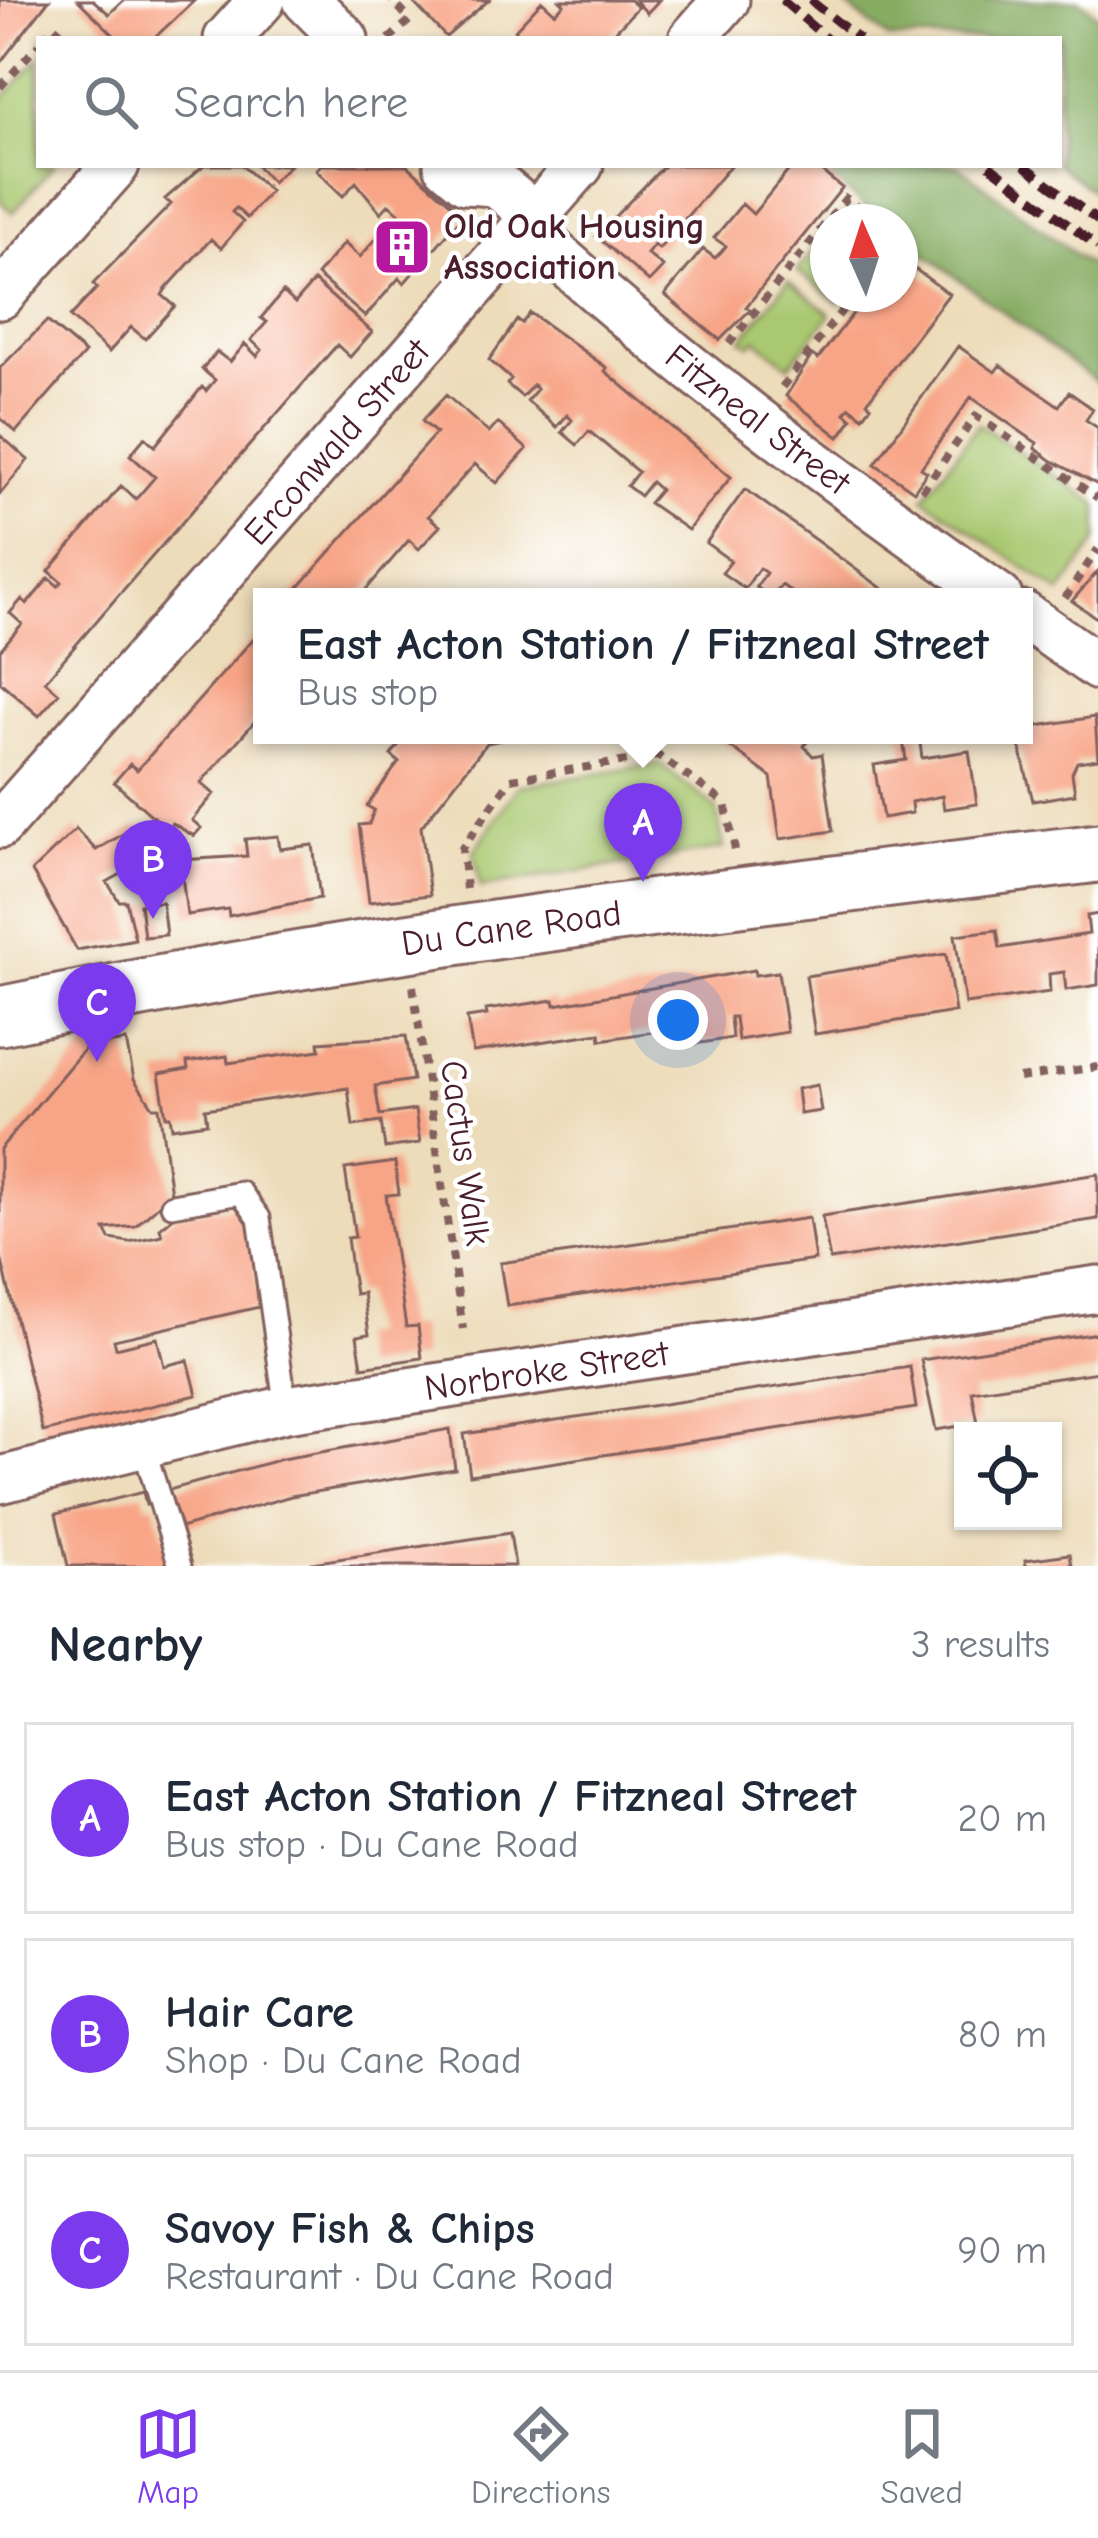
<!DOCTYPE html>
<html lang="en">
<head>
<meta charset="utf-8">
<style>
	:root { --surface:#fff; --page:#f6f6f7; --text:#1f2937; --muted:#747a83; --line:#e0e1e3; --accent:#7c3aed }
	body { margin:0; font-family:"Comic Neue",sans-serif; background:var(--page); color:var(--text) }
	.controls { position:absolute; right:36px; bottom:36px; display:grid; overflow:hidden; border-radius:0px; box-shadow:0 3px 9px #0004 }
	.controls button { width:108px; height:108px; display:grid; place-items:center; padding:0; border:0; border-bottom:3px solid var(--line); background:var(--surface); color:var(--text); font:60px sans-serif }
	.compass { position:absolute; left:810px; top:204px; width:108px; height:108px; border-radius:50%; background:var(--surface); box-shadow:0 3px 9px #0004; rotate:357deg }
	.you { position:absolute; left:678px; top:1020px; width:42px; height:42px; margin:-30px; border:9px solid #fff; border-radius:50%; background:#1a73e8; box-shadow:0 0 0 18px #1a73e833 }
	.badge { display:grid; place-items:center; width:78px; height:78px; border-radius:50%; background:var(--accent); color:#fff; font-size:39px; font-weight:700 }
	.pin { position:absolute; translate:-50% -99px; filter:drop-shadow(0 3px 6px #0008) }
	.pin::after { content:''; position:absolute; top:63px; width:42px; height:36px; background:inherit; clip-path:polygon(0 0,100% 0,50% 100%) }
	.popup { position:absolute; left:253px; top:588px; width:780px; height:156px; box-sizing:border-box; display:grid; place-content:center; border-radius:0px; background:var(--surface); filter:drop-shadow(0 3px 9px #0005); font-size:39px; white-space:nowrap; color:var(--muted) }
	.popup b { font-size:45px; color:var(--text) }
	.popup::after { content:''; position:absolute; left:50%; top:100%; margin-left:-24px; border:24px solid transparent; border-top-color:var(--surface) }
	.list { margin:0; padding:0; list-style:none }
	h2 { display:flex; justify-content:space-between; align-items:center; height:156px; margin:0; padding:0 48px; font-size:51px }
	h2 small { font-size:39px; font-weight:400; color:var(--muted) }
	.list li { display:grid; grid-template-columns:78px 1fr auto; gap:36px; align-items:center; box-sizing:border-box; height:192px; margin:0 24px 24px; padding:0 24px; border:3px solid var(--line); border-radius:0px }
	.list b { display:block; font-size:45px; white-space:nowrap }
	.list p { margin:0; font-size:39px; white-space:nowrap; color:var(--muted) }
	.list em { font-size:39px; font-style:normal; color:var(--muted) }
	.icon { flex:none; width:66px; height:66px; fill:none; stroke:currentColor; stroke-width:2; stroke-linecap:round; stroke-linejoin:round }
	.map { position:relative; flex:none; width:1098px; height:1566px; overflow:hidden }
	.search { position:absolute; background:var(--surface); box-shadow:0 3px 9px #0004; left:36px; right:36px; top:36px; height:132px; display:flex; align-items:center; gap:30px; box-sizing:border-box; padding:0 42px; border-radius:0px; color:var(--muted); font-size:45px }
	.sheet { height:804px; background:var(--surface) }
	nav { display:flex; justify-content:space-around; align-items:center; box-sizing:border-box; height:168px; border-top:3px solid var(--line); background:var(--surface); font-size:33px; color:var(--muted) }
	nav a { display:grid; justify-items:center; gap:6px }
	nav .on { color:var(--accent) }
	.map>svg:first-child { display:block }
	.green { fill:#a9c870; stroke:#7a744e; stroke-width:3 }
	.forest { fill:#86ac62; stroke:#686646; stroke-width:3 }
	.building { fill:#f8a486 }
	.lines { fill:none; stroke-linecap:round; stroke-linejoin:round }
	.service-casing { stroke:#83615d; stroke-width:27 }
	.minor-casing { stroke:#83615d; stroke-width:51 }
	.tertiary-casing { stroke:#83615d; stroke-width:63 }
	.path { stroke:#83615d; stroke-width:8; stroke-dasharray:9 9; stroke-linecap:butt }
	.service { stroke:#fff; stroke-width:21 }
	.minor { stroke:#fff; stroke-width:45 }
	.tertiary { stroke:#fff; stroke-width:57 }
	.rail { stroke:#4a1f2b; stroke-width:9; stroke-dasharray:18 9; stroke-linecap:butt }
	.labels { text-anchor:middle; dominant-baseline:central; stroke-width:9; stroke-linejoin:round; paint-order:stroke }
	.poi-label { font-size:36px; font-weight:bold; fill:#4a1f2b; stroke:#fff; text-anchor:start }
	.street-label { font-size:36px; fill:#4a1f2b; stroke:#fff }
</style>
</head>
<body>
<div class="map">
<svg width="1098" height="1566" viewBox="0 0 1098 1566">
	<rect width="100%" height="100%" fill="#fff"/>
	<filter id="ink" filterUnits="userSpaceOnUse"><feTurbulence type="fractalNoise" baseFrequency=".00833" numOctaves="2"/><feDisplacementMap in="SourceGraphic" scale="24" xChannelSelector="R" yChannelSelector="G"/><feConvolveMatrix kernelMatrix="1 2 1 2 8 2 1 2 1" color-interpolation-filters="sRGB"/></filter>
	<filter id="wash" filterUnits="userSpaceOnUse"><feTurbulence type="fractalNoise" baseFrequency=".004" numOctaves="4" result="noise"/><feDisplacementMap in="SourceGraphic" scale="48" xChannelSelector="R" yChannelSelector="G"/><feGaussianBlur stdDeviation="2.7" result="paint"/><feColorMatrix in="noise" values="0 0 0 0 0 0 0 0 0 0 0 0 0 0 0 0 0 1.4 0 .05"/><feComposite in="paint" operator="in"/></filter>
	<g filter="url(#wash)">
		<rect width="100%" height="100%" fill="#eddcba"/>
		<!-- green -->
		<path class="green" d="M 39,58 L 39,165 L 54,165 L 13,213 L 0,201 L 0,102 Z
			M 828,232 L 828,294 L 844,294 L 838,302 L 797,271 Z
			M 788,281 L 831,314 L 789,366 L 756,339 L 750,345 L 742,339 Z
			M 978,424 L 1098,504 L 1098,539 L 1061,593 L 924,498 Z
			M 659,764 L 716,808 L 724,848 L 480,887 L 474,851 L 518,786 Z"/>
		<!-- forest -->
		<path class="forest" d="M 839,0 L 1079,0 L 1098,15 L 1098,195 L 1057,165 L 1059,39 L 889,39 Z
			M 814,165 L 957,165 L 1098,272 L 1098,383 L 900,235 L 900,222 L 884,222 Z"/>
		<g id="blocks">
			<!-- building -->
			<path class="building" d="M 0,0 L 49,0 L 0,63 Z
				M 78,0 L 93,0 L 109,14 L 124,0 L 195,0 L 153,39 L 118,39 Z
				M 411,0 L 489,0 L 446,37 Z
				M 560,0 L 630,0 L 638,7 L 608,39 L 525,39 L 515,30 L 542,1 L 555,13 L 564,4 Z
				M 635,0 L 659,0 L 647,13 Z
				M 204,165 L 241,165 L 270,191 L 247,218 L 236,208 L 232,212 L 243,222 L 221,248 L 211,239 L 166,289 L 162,295 L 175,306 L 145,339 L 131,327 L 109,352 L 70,317 L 97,288 L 93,284 L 171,204 L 165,199 Z
				M 256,165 L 290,165 L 272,182 Z
				M 321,165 L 407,165 L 464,215 L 404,283 L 399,278 L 365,317 L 317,275 L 344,243 L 360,257 L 399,213 L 389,204 L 381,213 L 356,182 L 343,196 L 316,170 Z
				M 665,165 L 731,165 L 659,249 L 654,245 L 647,254 L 663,267 L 649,282 L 596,236 Z
				M 793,165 L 814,165 L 842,188 L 746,307 L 750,310 L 720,340 L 665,295 L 703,249 L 715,258 L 722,251 L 726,246 L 714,238 L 742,204 L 753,214 Z
				M 900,258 L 949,294 L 867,402 L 871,406 L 863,417 L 850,407 L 845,413 L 852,419 L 839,437 L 786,396 L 812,355 L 818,359 L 868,294 L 900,294 Z
				M 314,281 L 372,332 L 350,357 L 337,345 L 117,597 L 45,681 L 59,693 L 39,716 L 0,682 L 0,650 L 22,624 L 10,613 L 22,599 L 27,604 L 49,578 L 58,586 L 62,582 L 49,571 L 121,486 L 136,499 L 155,477 L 130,455 L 145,437 L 155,446 L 202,387 L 206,391 L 215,380 L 202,369 L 217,352 L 230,362 L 245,344 L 257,356 L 262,350 L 251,340 L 267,322 L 261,318 L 283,292 L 295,303 Z
				M 530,313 L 607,368 L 605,371 L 731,477 L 688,530 L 649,503 L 660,490 L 651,482 L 640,496 L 627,486 L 638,472 L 589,431 L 577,445 L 562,432 L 572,420 L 567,415 L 557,427 L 527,401 L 537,389 L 533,385 L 522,397 L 507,384 L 511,379 L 489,360 L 517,320 L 522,323 Z
				M 47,321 L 85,353 L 16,432 L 0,418 L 0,368 Z
				M 958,346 L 995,372 L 1000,365 L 1059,406 L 1069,392 L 1093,409 L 1086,420 L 1098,428 L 1098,485 L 1051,460 L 1035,448 L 1037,443 L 971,397 L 921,468 L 927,472 L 914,491 L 875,464 Z
				M 446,395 L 489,433 L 498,423 L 527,449 L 497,483 L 475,464 L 428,516 L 440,526 L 419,549 L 409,540 L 363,593 L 368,597 L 290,597 L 436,433 L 422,421 Z
				M 0,435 L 28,460 L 0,494 Z
				M 745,489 L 854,568 L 894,597 L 798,597 L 782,585 L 771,597 L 756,587 L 766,573 L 759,568 L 745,589 L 722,573 L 731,561 L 706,543 Z
				M 1098,571 L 1098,619 L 1072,601 Z
				M 262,629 L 262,713 L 201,783 L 214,794 L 192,820 L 201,828 L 194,836 L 172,823 L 167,829 L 114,782 L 130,764 L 137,770 Z
				M 1095,717 L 1098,759 L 1077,762 L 1072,773 L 1075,794 L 1033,801 L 1018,739 L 1024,738 L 1024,728 Z
				M 396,735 L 515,737 L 487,743 L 421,827 L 430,895 L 369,902 L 359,825 L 369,824 L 374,810 L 367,806 L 399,762 L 391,755 L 398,746 L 392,741 Z
				M 714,735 L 810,738 L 804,746 L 813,756 L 822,754 L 833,831 L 780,839 L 771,777 Z
				M 896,735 L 919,735 L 922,758 L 969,751 L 977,804 L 944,809 L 942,796 L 911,802 L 912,813 L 883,818 L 874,765 L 906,760 L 903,740 Z
				M 138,825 L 155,855 L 107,882 L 119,901 L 126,901 L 135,939 L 77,950 L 32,871 L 76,829 L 96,850 Z
				M 278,836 L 280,849 L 313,845 L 320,898 L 229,916 L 228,909 L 187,915 L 180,860 L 247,856 L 245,839 Z
				M 162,902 L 166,935 L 144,937 L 140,904 Z
				M 1098,914 L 1098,985 L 1066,990 L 1064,972 L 1049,974 L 1050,992 L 965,1004 L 955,935 L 997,930 L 1000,948 L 1089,934 L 1087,916 Z
				M 946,954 L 955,1012 L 815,1034 L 806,976 Z
				M 754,970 L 755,975 L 778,972 L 787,1032 L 738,1040 L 735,1017 L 730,1017 L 732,1038 L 682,1046 L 678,1021 L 658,1024 L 659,1031 L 601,1040 L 600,1033 L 473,1052 L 467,1018 L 487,1015 L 486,1010 L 554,1000 L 555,1005 Z
				M 406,1036 L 413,1080 L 375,1086 L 380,1115 L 415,1110 L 420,1143 L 385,1148 L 381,1122 L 353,1126 L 348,1088 L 205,1109 L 207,1123 L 172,1128 L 170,1116 L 166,1116 L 159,1074 L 188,1069 L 187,1062 L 227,1056 L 228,1063 L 320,1050 L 319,1042 Z
				M 126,1041 L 134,1079 L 153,1107 L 159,1107 L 171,1194 L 135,1226 L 105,1229 L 110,1239 L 129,1242 L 162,1235 L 160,1228 L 177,1214 L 235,1206 L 248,1214 L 259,1307 L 114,1340 L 116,1348 L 157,1338 L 164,1366 L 188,1360 L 197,1395 L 43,1432 L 0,1253 L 0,1149 L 86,1047 Z
				M 817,1085 L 821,1111 L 800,1114 L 797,1089 Z
				M 395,1162 L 399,1194 L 386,1195 L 406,1327 L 418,1326 L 422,1358 L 362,1367 L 357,1336 L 369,1334 L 363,1293 L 355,1294 L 351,1268 L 347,1238 L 355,1237 L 345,1169 Z
				M 1098,1174 L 1098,1219 L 830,1260 L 822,1216 Z
				M 809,1218 L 815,1260 L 507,1306 L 500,1263 Z
				M 1098,1333 L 1098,1372 L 972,1391 L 978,1423 L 936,1430 L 921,1360 Z
				M 910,1367 L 916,1408 L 470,1475 L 464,1434 Z
				M 450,1429 L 455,1469 L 291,1496 L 181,1528 L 169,1490 L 282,1459 Z
				M 143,1492 L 146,1505 L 154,1504 L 172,1566 L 68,1566 L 56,1514 Z
				M 510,1533 L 515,1566 L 311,1566 L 311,1563 Z
				M 1070,1554 L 1072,1566 L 1026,1566 L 1025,1560 Z"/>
		</g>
	</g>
	<g filter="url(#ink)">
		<use href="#blocks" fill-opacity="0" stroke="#83615d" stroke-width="3"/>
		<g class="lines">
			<defs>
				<path id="service" d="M 172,1205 L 241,1193 L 259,1218 L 286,1409
					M 143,1445 L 180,1566"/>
				<g id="minor">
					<path d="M 306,0 L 345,39"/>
					<path d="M 227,39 L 262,0"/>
					<path d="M 692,39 L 726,0"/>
					<path d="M 447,165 L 466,181 L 495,183"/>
					<path d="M 495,183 L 536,217"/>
					<path id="s1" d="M 527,228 C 673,363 837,482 999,597"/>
					<path d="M 0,296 L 116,165"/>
					<path d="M 1024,615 L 1098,667"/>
					<path id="s2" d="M 0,825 L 580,165"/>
					<path id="s3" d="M 0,1480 L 286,1409 L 1098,1289"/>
				</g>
				<g id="tertiary">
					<path id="s4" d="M 0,1016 C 362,940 731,897 1098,853"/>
				</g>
			</defs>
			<!-- service casing -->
			<use href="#service" class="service-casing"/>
			<!-- minor casing -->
			<use href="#minor" class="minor-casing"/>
			<!-- tertiary casing -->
			<use href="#tertiary" class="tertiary-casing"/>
			<!-- path -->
			<path class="path" d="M 43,39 L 54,26 L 68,39
				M 389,39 L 410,20 L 392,0
				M 0,87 L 39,44
				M 729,344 L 846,198 L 875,222
				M 782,387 L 855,294
				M 922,491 L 976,416 L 1098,498
				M 1065,598 L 1098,549
				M 466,889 L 462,848 L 511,779 L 659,756 L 725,803 L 735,850
				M 413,986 L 463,1329
				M 1019,1078 L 1098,1067"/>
			<!-- service -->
			<use href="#service" class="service"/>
			<!-- minor -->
			<use href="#minor" class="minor"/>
			<!-- tertiary -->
			<use href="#tertiary" class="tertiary"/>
			<!-- rail -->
			<path class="rail" d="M 782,0 L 827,39
				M 810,0 L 859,39
				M 989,165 L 1098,247
				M 1024,165 L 1098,221"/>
		</g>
	</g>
	<!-- icons -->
	<defs>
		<symbol id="building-square" viewBox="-11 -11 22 22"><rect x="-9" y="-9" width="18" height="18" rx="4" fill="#b5179e" stroke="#fff"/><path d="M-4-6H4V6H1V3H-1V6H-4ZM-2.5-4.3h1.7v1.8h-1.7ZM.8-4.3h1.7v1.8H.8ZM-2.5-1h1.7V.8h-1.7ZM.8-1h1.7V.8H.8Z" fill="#fff"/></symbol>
	</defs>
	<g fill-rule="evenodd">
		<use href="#building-square" x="369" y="214" width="66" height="66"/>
	</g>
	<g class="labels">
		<!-- poi labels -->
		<g class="poi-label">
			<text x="444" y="226">Old Oak Housing<tspan x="444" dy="41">Association</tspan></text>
		</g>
		<!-- street labels -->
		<g class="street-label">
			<text stroke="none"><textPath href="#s1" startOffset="300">Fitzneal Street</textPath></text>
			<text stroke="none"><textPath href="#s2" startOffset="510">Erconwald Street</textPath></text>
			<text stroke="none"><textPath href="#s4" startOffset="519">Du Cane Road</textPath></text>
			<text transform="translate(465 1153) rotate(82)">Cactus Walk</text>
			<text stroke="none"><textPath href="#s3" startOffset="558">Norbroke Street</textPath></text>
		</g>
	</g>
</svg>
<div class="controls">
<button><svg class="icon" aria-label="locate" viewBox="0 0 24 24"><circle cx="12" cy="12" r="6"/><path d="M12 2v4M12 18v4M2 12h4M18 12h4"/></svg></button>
</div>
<svg class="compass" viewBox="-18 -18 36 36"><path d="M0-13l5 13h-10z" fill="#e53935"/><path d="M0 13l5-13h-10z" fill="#747a83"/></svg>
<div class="you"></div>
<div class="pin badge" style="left:643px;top:882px">A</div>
<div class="popup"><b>East Acton Station / Fitzneal Street</b>Bus stop</div>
<div class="pin badge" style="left:153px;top:919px">B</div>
<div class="pin badge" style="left:97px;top:1062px">C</div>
<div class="search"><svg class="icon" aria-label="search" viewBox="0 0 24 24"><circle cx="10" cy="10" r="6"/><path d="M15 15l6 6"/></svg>Search here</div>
</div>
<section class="sheet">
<h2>Nearby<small>3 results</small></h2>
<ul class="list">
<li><span class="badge">A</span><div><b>East Acton Station / Fitzneal Street</b><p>Bus stop · Du Cane Road</p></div><em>20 m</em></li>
<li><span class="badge">B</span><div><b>Hair Care</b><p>Shop · Du Cane Road</p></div><em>80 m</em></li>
<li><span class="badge">C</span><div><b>Savoy Fish &amp; Chips</b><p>Restaurant · Du Cane Road</p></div><em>90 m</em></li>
</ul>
</section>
<nav>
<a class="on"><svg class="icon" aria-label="map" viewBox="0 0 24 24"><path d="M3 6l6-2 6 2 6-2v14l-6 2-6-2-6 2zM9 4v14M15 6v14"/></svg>Map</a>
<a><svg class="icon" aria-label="directions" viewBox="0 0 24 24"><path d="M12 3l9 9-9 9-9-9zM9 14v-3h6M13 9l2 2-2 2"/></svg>Directions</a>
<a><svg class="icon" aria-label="saved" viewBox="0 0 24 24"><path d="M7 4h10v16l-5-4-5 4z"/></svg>Saved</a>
</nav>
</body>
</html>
